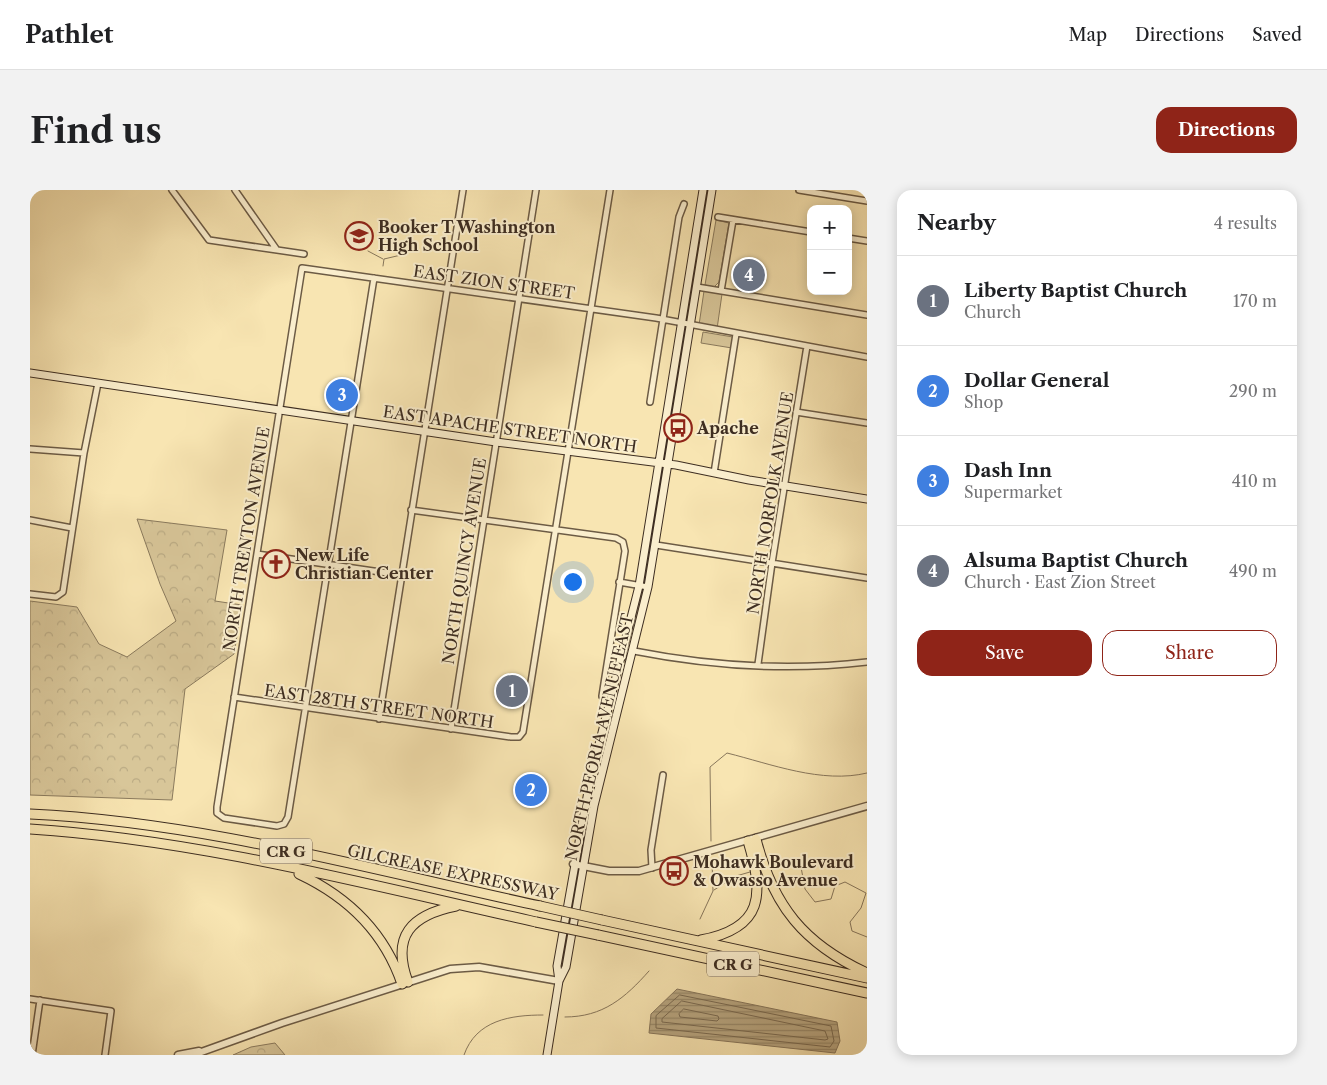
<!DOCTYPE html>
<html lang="en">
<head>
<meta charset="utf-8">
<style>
	:root { --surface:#fff; --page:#f2f2f2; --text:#202124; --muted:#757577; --line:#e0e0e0; --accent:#8f2418 }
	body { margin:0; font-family:"Libre Caslon Text",serif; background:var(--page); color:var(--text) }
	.controls { position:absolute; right:15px; top:15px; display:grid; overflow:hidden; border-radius:10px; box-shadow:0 2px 12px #0003 }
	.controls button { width:45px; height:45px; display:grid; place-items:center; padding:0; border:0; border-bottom:1px solid var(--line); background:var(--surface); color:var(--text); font:25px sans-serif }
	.you { position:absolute; left:542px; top:391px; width:18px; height:18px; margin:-12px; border:4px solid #fff; border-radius:50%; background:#1a73e8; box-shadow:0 0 0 8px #1a73e833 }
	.badge { display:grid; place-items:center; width:32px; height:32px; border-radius:50%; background:var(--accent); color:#fff; font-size:16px; font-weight:700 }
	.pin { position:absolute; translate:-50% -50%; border:2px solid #fff; box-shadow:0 1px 5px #0006 }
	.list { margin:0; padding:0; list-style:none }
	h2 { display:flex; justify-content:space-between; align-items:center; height:65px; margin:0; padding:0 20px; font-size:21px }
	h2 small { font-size:16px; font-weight:400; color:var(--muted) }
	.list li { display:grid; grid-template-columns:32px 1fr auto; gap:15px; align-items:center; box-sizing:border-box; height:90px; padding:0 20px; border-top:1px solid var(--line) }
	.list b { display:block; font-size:19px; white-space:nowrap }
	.list p { margin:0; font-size:16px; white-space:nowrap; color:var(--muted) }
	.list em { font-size:16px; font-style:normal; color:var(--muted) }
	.actions { display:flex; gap:10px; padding:15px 20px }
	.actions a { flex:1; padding:11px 0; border:1px solid var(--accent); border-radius:15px; text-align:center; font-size:18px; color:var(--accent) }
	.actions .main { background:var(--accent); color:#fff }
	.map { position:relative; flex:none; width:837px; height:865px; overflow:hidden; border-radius:15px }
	header { display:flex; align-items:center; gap:30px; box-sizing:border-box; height:70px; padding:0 25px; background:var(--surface); border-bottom:1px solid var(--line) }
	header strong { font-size:24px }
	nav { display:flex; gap:28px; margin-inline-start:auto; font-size:18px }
	.intro { display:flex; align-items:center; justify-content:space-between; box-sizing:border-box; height:120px; padding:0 30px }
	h1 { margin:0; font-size:35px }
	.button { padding:12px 22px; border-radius:15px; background:var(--accent); color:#fff; font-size:18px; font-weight:700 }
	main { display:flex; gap:30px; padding:0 30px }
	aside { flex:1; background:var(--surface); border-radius:15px; box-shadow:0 2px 12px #0003 }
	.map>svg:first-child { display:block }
	.green { fill:#d8c699; stroke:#8a7a5d }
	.forest { fill:url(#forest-crowns); stroke:#8a7a5d }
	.water { fill:url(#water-rules); stroke:#87765b }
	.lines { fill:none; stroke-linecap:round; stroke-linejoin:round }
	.shore { stroke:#7a6a51; stroke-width:1 }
	.stream { stroke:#87765b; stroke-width:1 }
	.minor-casing { stroke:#6c5b45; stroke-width:8 }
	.tertiary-casing { stroke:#6c5b45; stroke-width:9 }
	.secondary-casing { stroke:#3d2d21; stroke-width:9 }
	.motorway-casing { stroke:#3d2d21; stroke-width:11 }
	.minor { stroke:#faeecd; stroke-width:5 }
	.tertiary { stroke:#faeecd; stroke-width:6 }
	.secondary { stroke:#faeecd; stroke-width:7 }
	.motorway { stroke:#f8e5b2; stroke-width:9 }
	.motorway-bridge-casing { stroke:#3d2d21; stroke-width:11; stroke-linecap:butt }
	.motorway-bridge { stroke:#f8e5b2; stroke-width:9 }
	.labels { text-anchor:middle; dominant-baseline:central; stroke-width:4; stroke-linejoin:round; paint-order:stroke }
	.shield { fill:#faeecd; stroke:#766755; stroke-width:1 }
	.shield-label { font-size:15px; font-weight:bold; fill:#3d2d21 }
	.poi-label { font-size:16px; font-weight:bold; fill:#3d2d21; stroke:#faeecd; text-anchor:start }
	.street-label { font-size:16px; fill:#3d2d21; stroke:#faeecd }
</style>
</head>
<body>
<header>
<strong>Pathlet</strong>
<nav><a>Map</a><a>Directions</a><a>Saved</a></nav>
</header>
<div class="intro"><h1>Find us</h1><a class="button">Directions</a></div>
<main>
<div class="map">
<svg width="837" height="865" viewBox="0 0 837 865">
	<defs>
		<pattern id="forest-crowns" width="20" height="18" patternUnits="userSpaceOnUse" patternTransform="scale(1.25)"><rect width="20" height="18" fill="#d8c699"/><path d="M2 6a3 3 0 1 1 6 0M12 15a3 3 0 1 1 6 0" fill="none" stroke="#baaa84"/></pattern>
		<pattern id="water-rules" width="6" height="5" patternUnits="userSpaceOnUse" patternTransform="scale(1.25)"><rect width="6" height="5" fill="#b8a681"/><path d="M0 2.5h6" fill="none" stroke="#978869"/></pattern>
	</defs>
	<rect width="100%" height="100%" fill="#f8e5b2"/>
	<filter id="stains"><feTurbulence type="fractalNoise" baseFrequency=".004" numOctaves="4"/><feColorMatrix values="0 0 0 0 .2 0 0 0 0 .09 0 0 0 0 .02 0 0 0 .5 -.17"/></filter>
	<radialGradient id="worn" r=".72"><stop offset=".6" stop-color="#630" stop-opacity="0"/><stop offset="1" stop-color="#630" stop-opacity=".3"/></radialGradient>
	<!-- green -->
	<path class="green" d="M 686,30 L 699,33 L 689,92 L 684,97 L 675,95 Z
		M 674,101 L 692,104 L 687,139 L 669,135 Z
		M 673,142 L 703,147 L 702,158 L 671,153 Z"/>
	<!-- forest -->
	<path class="forest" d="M 107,329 L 197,340 L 185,411 L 212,415 L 204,464 L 155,499 L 142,610 L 0,605 L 0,411 L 47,417 L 69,454 L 97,467 L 146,431 L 130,394 Z
		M 245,853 L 255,865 L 203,865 L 221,857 Z"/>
	<!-- water -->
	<path class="water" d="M 647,799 L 807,832 L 810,851 L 805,863 L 619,843 L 621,824 Z"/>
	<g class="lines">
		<!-- shore -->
		<path class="shore" d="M 650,805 L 801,836 L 804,851 L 800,857 L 626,838 L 626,826 Z
			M 652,811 L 795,841 L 798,849 L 795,850 L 632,832 L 632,829 Z
			M 654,819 L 688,826 L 689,829 L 687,831 L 650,827 L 649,824 Z"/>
		<!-- stream -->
		<path class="stream" d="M 338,61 L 353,69
			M 353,76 L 354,69 L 371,65 L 374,58
			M 681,651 L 680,577 L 697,563 C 741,574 792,594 837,583
			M 739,675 L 749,672 L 771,677 L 775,699 L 785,712 L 801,709 L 805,696 L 815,692 L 836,703 L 831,718 L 820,732 L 822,741 L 837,747
			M 684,700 L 706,686 L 720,682
			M 670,729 L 683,701 L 682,671
			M 535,827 C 573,827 595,808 619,781
			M 434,865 C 446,830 481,825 513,825"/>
		<defs>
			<path id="minor" d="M 142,0 L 179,50 L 247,60
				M 205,0 L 247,60 L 274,64
				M 769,0 L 837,11
				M 688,27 L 781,42
				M 818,48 L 837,51
				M 344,88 L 258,627 L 254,634 L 247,636 L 194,628 L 187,623 L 187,617 L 272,78 L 626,128 L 837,167
				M 667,97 L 837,125
				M 691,101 L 703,30
				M 620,212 L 649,27 L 654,14
				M 766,222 L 837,233
				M 0,259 L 54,263
				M 684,283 L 706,144
				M 381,320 L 586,348 L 593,352 L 595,361 L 572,506
				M 0,330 L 42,338
				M 626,355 L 837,388
				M 227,364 L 371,385
				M 589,392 L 618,397
				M 0,404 L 26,407 L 33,402 L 54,263 L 68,193
				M 604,461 C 680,476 760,481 837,472
				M 579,464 L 593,467
				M 728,474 L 742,373 L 777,156
				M 204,507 L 481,547 L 489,547 L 493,542 L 580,0
				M 349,529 L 433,0
				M 421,539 L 506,0
				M 622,678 L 621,660 L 633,585
				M 0,809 L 81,821 L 75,865
				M 2,865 L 10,810"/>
			<path id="tertiary" d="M 543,674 L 579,681 L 609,681 L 837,616
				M 148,865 L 169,861
				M 163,865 L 252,833 L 420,779 L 449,777 L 529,791"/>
			<path id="secondary" d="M 0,183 L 466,252 L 646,275 L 719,290 L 837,309
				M 529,791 L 527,776 L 560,590 L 609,396 L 673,0
				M 517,865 L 529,791 L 536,777 L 564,616 L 618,397 L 682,0"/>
			<path id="motorway" d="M 0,624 C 173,632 342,680 510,716
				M 0,639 C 171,650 339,695 506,732
				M 726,649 C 743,716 774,754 837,783
				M 269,684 C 318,707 354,741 372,794
				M 572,730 L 837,788
				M 568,745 L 837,803
				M 671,750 C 734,738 734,705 718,651
				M 378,792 C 361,746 381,725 426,716"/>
		</defs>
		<!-- minor casing -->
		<use href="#minor" class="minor-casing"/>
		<!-- tertiary casing -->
		<use href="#tertiary" class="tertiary-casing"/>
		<!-- secondary casing -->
		<use href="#secondary" class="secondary-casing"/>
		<!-- motorway casing -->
		<use href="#motorway" class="motorway-casing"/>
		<!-- minor -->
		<use href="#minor" class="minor"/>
		<!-- tertiary -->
		<use href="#tertiary" class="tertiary"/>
		<!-- secondary -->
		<use href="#secondary" class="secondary"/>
		<!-- motorway -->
		<use href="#motorway" class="motorway"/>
		<defs>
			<path id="motorway-bridge" d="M 510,716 L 572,730
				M 506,732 L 568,745"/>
		</defs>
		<!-- motorway-bridge casing -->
		<use href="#motorway-bridge" class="motorway-bridge-casing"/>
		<!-- motorway-bridge -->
		<use href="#motorway-bridge" class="motorway-bridge"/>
	</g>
	<!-- icons -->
	<defs>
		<symbol id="school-ring" viewBox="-11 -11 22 22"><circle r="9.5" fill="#faeecd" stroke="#8f2418" stroke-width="1.5"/><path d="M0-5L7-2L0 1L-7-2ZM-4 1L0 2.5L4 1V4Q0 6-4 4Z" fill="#8f2418"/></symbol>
		<symbol id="bus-ring" viewBox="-11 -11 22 22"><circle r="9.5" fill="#faeecd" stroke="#8f2418" stroke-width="1.5"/><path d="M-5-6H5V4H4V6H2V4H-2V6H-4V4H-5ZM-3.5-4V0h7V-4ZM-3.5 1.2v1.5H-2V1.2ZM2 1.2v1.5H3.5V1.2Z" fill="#8f2418"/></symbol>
		<symbol id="church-ring" viewBox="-11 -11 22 22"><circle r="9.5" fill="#faeecd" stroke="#8f2418" stroke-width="1.5"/><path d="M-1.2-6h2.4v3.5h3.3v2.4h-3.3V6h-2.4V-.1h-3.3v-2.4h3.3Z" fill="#8f2418"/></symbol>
	</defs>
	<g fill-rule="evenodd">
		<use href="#school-ring" x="313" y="30" width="32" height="32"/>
		<use href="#bus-ring" x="632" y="222" width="32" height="32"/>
		<use href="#church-ring" x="230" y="358" width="32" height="32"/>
		<use href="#bus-ring" x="628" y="665" width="32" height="32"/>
	</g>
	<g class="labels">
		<!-- shield labels -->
		<g class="shield">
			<rect x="230" y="648.5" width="52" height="25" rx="4"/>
			<rect x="677" y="761.5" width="52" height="25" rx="4"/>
		</g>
		<g class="shield-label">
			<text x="256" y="661">CR G</text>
			<text x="703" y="774">CR G</text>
		</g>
		<!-- poi labels -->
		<g class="poi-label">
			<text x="348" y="37">Booker T Washington<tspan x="348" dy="18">High School</tspan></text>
			<text x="667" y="238">Apache</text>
			<text x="265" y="365">New Life<tspan x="265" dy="18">Christian Center</tspan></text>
			<text x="663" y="672">Mohawk Boulevard<tspan x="663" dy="18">&amp; Owasso Avenue</tspan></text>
		</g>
		<!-- street labels -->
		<g class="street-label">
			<text transform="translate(464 92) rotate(8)">EAST ZION STREET</text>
			<text transform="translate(480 239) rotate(8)">EAST APACHE STREET NORTH</text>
			<text transform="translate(740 313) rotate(-81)">NORTH NORFOLK AVENUE</text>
			<text transform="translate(216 349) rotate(-81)">NORTH TRENTON AVENUE</text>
			<text transform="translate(434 371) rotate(-81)">NORTH QUINCY AVENUE</text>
			<text transform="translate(349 516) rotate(8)">EAST 28TH STREET NORTH</text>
			<text transform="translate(569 547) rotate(-77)">NORTH PEORIA AVENUE EAST</text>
			<text transform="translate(423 682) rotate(12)">GILCREASE EXPRESSWAY</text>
		</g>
	</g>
	<rect width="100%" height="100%" filter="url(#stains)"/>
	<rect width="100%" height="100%" fill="url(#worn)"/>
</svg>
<div class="controls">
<button>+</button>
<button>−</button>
</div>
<div class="you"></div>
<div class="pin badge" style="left:482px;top:501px;background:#6b7280">1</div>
<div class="pin badge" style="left:501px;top:600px;background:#3f7fe0">2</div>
<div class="pin badge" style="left:312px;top:205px;background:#3f7fe0">3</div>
<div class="pin badge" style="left:719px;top:85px;background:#6b7280">4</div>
</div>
<aside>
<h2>Nearby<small>4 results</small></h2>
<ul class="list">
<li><span class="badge" style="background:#6b7280">1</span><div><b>Liberty Baptist Church</b><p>Church</p></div><em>170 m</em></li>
<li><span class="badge" style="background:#3f7fe0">2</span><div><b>Dollar General</b><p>Shop</p></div><em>290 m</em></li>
<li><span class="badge" style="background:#3f7fe0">3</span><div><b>Dash Inn</b><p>Supermarket</p></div><em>410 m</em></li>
<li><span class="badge" style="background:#6b7280">4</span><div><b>Alsuma Baptist Church</b><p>Church · East Zion Street</p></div><em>490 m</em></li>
</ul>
<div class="actions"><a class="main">Save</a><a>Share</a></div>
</aside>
</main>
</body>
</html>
